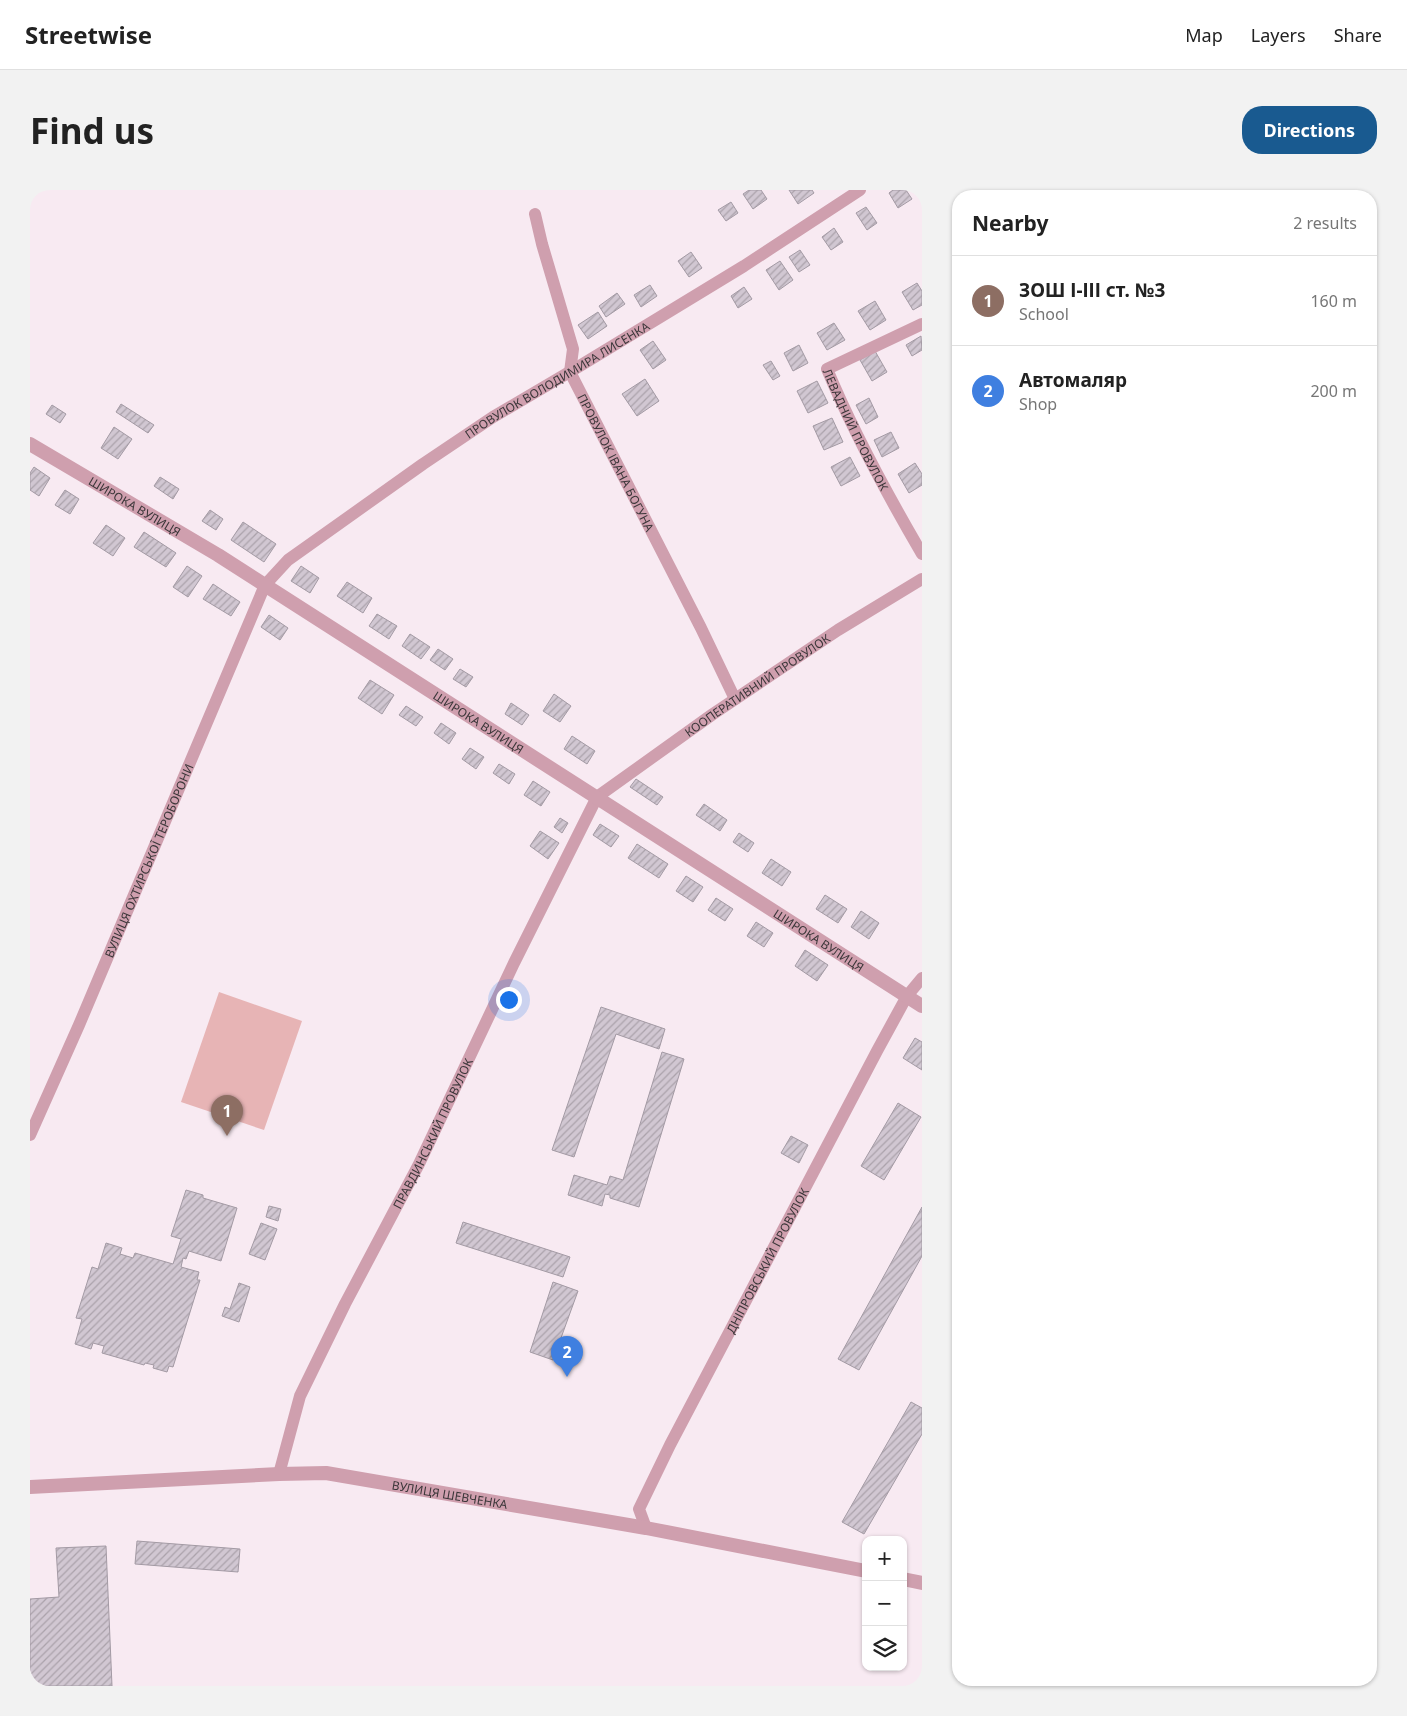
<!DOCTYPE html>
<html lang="en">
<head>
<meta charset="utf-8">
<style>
	:root { --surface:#fff; --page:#f2f2f2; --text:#222; --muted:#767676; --line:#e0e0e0; --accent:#195a90 }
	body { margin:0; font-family:"Noto Sans",sans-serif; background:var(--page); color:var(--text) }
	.controls { position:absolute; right:15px; bottom:15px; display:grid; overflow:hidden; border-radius:10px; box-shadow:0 1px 4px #0004 }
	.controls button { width:45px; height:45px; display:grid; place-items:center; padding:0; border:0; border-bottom:1px solid var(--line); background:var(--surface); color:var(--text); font:25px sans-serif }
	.you { position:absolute; left:478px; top:809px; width:18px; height:18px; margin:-12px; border:4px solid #fff; border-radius:50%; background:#1a73e8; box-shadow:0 0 0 8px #1a73e833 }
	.badge { display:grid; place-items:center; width:32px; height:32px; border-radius:50%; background:var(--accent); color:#fff; font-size:16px; font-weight:700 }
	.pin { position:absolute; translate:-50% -41px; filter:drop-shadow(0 1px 2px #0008) }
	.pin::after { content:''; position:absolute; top:26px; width:18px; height:15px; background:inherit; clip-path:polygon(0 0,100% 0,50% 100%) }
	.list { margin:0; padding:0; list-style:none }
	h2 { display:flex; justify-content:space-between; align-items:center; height:65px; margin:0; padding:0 20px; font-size:21px }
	h2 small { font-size:16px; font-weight:400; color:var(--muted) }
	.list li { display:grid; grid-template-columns:32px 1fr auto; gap:15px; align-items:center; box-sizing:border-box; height:90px; padding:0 20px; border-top:1px solid var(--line) }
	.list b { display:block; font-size:19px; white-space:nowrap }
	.list p { margin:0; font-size:16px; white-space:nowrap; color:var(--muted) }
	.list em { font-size:16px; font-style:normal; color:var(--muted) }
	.icon { flex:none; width:28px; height:28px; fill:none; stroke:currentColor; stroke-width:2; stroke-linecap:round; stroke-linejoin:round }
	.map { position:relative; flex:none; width:892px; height:1496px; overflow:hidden; border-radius:20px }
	header { display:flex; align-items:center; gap:30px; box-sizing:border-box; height:70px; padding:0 25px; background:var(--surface); border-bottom:1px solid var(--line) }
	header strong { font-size:24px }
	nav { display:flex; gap:28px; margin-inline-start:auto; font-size:18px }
	.intro { display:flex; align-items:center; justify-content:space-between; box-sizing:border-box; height:120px; padding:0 30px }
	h1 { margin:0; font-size:35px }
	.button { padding:12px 22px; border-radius:20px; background:var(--accent); color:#fff; font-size:18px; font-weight:700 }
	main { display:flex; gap:30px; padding:0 30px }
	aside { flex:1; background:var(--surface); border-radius:20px; box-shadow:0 1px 4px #0004 }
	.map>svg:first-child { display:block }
	.green { fill:#e7b4b5 }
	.building { fill:url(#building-hatch); stroke:#a39aa4 }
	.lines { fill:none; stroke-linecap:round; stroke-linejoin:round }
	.minor { stroke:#cf9fae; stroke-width:12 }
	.tertiary { stroke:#cf9fae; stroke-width:14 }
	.labels { text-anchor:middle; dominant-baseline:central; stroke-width:5; stroke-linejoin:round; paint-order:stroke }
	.street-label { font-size:12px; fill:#3b3639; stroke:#f8eaf2 }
</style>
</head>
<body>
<header>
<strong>Streetwise</strong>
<nav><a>Map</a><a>Layers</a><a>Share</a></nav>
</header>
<div class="intro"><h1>Find us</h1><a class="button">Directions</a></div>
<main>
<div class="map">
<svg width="892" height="1496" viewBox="0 0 892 1496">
	<defs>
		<pattern id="building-hatch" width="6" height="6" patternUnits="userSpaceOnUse" patternTransform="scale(1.25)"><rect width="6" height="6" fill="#d1c7d2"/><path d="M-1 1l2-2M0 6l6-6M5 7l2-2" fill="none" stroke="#aba2ab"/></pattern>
	</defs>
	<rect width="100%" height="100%" fill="#f8eaf2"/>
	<!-- green -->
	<path class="green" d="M 189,802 L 272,831 L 234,940 L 151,912 Z"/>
	<!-- building -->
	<path class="building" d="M 719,0 L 731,0 L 737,9 L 723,19 L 713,4 Z
		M 759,0 L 782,0 L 784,3 L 768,14 Z
		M 863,0 L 876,0 L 882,9 L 868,18 L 859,3 Z
		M 701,12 L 708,23 L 696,31 L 688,20 Z
		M 836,17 L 847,33 L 837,40 L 826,23 Z
		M 804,38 L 813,52 L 801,60 L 792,47 Z
		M 770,60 L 780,75 L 769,82 L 759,67 Z
		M 661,62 L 672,78 L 659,87 L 648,71 Z
		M 750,71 L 763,90 L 749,100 L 736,80 Z
		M 887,93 L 892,101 L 892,115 L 883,120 L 872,102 Z
		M 620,95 L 627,106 L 611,117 L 604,105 Z
		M 714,97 L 722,109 L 708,118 L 701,106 Z
		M 587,103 L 595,114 L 576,127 L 569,116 Z
		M 845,111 L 856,130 L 840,140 L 828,121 Z
		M 568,122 L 577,136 L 558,149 L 548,135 Z
		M 804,133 L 815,150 L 797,160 L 787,143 Z
		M 891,146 L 892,160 L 882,166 L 876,155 Z
		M 623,151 L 636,170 L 623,179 L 610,160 Z
		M 769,155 L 778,173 L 763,181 L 754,163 Z
		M 845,161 L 857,182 L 842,191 L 830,170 Z
		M 741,171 L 750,186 L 743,190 L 733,175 Z
		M 615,189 L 629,211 L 607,226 L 592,204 Z
		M 787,191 L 798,213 L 778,223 L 767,201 Z
		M 839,208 L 848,227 L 836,234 L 826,215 Z
		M 91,214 L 124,235 L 118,243 L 86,222 Z
		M 22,215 L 36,224 L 30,233 L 16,224 Z
		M 802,228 L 813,252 L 794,260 L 783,236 Z
		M 84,237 L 102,249 L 88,269 L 71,258 Z
		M 861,242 L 869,258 L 852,267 L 844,250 Z
		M 820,267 L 830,286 L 811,296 L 801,277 Z
		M 885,273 L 892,284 L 892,295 L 879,303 L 868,284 Z
		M 4,277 L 20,288 L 9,306 L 0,300 L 0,283 Z
		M 130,287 L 149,299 L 143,309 L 124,296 Z
		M 35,300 L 49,309 L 40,324 L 25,315 Z
		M 180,320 L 193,329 L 186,340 L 172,331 Z
		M 213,332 L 246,354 L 234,372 L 201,350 Z
		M 76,335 L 95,348 L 83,366 L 63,353 Z
		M 114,342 L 146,363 L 136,377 L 104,357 Z
		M 157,376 L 172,386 L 158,407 L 143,397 Z
		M 271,376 L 289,388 L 280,403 L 261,391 Z
		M 317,392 L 342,408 L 333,423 L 307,406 Z
		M 183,394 L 210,412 L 201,426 L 173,409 Z
		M 347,424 L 367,436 L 359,449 L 339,436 Z
		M 239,425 L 258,438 L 250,450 L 231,437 Z
		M 380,444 L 400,457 L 391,469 L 372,456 Z
		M 408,459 L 423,469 L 415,480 L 400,470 Z
		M 430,479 L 443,487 L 436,497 L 423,489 Z
		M 340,490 L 364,505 L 352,524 L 328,508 Z
		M 524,504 L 541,516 L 530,532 L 513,521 Z
		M 481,513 L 499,525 L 492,535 L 475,524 Z
		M 376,516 L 393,527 L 386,536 L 369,525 Z
		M 411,533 L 426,543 L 419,554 L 404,543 Z
		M 542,546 L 565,561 L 557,574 L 534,559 Z
		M 440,558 L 454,567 L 446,579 L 432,569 Z
		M 469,574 L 485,584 L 479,594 L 463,583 Z
		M 606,589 L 633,607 L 627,615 L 600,597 Z
		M 503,591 L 520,602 L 511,616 L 494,605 Z
		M 674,614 L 697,630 L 690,641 L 666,625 Z
		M 530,628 L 538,633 L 532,643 L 524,637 Z
		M 570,634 L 589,646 L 581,657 L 563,645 Z
		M 510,641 L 529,653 L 518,669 L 500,656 Z
		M 709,643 L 724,653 L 718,662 L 703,652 Z
		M 607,654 L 638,674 L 629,688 L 598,668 Z
		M 741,669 L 761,682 L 752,696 L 732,683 Z
		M 656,686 L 673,697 L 663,712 L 646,701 Z
		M 795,705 L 817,719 L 808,733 L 786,719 Z
		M 686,708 L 703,719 L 695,731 L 678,720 Z
		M 831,721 L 849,733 L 839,749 L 821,737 Z
		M 726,732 L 743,743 L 734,757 L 717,746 Z
		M 775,760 L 798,775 L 787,791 L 765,776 Z
		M 571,817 L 635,839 L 629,859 L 586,844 L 544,967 L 522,960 Z
		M 885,848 L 892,852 L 892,880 L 873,868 Z
		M 632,862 L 654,869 L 609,1017 L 580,1008 L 580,1005 L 575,1004 L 572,1016 L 538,1005 L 544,985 L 577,995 L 580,986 L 593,990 Z
		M 868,913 L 891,927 L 854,990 L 831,976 Z
		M 761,946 L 778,955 L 769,973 L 751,963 Z
		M 156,1000 L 173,1005 L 173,1008 L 207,1018 L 191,1071 L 159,1061 L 156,1069 L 153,1068 L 151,1077 L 169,1082 L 167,1090 L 170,1090 L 143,1177 L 139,1176 L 137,1182 L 123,1178 L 124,1175 L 115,1173 L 114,1175 L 72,1163 L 74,1156 L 63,1153 L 61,1159 L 45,1154 L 52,1129 L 46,1128 L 62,1077 L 68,1079 L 76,1053 L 92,1058 L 90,1064 L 103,1068 L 105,1063 L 143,1074 L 151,1049 L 141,1046 Z
		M 239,1016 L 251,1019 L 248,1031 L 236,1027 Z
		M 892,1017 L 892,1066 L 829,1180 L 808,1169 Z
		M 433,1032 L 540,1067 L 533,1087 L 426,1053 Z
		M 231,1033 L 247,1039 L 235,1070 L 219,1064 Z
		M 523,1092 L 548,1101 L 523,1170 L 500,1162 Z
		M 209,1093 L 220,1097 L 209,1132 L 192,1126 L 195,1117 L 200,1119 Z
		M 881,1212 L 892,1218 L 892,1244 L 834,1344 L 812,1332 Z
		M 107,1351 L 210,1359 L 208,1382 L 105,1374 Z
		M 76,1356 L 82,1496 L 0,1496 L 0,1409 L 29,1407 L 26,1358 Z"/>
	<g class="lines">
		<!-- minor -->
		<g class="minor">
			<path id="s1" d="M 505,24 L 512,54 L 543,159 L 540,182 L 671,438 L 705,509"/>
			<path id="s2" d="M 892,134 L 797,179 C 824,244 857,304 892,364"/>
			<path id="s3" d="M 0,945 L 49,835 L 235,395 L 258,370 L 393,274 L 463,227 L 548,177 L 714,76 L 830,0"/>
			<path id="s4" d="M 249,1284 L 270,1206 L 315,1114 L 389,974 L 484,773 L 567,607 L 683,524 L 808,440 L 892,389"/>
			<path id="s5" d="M 616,1338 L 609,1319 L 640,1255 L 847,861 L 877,806 L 892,788"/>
		</g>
		<!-- tertiary -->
		<g class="tertiary">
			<path id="s6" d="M 0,254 L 188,365 L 892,816"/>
			<path id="s7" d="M 0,1297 L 249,1284 L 296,1283 L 616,1338 L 836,1381"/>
			<path d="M 873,1389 L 892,1393"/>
		</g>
	</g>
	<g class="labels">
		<!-- street labels -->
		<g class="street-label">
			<text stroke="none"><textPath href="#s3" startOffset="956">ПРОВУЛОК ВОЛОДИМИРА ЛИСЕНКА</textPath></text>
			<text stroke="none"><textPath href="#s2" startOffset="172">ЛЕВАДНИЙ ПРОВУЛОК</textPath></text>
			<text stroke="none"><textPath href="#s1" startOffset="265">ПРОВУЛОК ІВАНА БОГУНА</textPath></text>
			<text stroke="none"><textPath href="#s6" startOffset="122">ШИРОКА ВУЛИЦЯ</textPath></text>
			<text stroke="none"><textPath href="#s4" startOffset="945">КООПЕРАТИВНИЙ ПРОВУЛОК</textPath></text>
			<text stroke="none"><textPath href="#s6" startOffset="528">ШИРОКА ВУЛИЦЯ</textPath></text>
			<text stroke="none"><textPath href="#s3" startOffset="299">ВУЛИЦЯ ОХТИРСЬКОЇ ТЕРОБОРОНИ</textPath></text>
			<text stroke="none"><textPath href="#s6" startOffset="932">ШИРОКА ВУЛИЦЯ</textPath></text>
			<text stroke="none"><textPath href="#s4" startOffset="375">ПРАВДИНСЬКИЙ ПРОВУЛОК</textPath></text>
			<text stroke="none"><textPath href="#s5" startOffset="300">ДНІПРОВСЬКИЙ ПРОВУЛОК</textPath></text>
			<text stroke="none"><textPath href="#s7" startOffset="422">ВУЛИЦЯ ШЕВЧЕНКА</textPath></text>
		</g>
	</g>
</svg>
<div class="controls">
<button>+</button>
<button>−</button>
<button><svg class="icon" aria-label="layers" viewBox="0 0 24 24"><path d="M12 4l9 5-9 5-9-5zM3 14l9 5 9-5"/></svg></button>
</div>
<div class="you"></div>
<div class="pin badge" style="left:197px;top:946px;background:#8d6e63">1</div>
<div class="pin badge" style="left:537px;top:1187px;background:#3f7fe0">2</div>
</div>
<aside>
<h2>Nearby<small>2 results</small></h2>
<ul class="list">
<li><span class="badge" style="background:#8d6e63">1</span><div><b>ЗОШ І-ІІІ ст. №3</b><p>School</p></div><em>160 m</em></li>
<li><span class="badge" style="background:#3f7fe0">2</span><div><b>Автомаляр</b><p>Shop</p></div><em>200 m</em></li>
</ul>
</aside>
</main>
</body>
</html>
